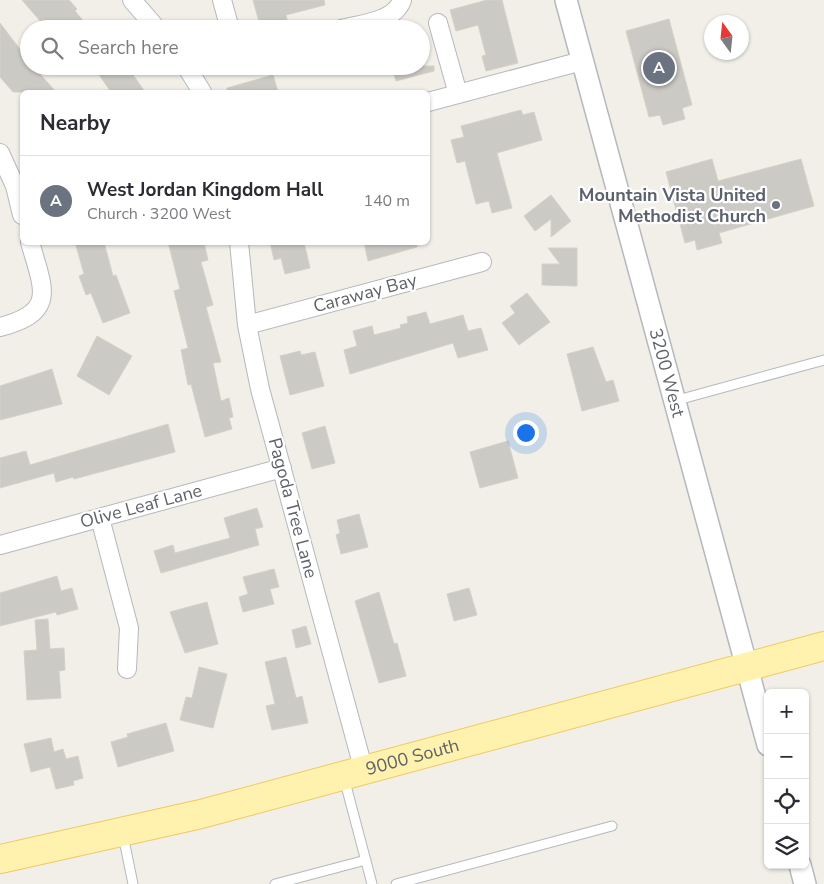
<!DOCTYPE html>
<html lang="en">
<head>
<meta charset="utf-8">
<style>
	:root { --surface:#fff; --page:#f2f2f3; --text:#2b2b33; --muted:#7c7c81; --line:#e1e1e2; --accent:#0f766e }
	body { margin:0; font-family:"Nunito Sans",sans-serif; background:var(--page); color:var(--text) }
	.controls { position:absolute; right:15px; bottom:15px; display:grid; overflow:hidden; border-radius:8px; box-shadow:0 1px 4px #0004 }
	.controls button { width:45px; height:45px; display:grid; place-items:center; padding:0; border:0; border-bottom:1px solid var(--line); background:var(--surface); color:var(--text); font:25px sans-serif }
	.compass { position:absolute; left:704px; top:15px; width:45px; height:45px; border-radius:50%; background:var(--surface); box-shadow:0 1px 4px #0004; rotate:345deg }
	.you { position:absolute; left:525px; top:432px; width:18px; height:18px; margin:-12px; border:4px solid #fff; border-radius:50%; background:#1a73e8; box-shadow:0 0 0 8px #1a73e833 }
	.badge { display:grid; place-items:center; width:32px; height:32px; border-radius:50%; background:var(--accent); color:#fff; font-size:16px; font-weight:700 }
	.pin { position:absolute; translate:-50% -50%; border:2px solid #fff; box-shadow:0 1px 5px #0006 }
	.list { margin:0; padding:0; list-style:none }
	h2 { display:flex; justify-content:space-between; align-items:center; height:65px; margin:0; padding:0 20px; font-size:21px }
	h2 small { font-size:16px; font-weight:400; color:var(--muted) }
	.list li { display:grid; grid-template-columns:32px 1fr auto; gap:15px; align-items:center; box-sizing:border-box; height:90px; padding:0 20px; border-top:1px solid var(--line) }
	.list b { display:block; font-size:19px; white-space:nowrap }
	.list p { margin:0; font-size:16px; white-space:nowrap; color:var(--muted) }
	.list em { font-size:16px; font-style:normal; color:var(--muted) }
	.icon { flex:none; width:28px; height:28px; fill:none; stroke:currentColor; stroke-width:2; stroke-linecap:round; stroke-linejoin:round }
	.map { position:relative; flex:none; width:824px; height:884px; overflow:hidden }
	.search { position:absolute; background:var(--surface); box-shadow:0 1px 4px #0004; left:20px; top:20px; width:410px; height:55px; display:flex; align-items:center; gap:12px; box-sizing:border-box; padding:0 18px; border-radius:28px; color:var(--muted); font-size:19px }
	.panel { position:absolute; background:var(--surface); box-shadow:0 1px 4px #0004; left:20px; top:90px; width:410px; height:155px; border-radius:8px }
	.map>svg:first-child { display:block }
	.building { fill:#cccac5; stroke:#d6d1c6 }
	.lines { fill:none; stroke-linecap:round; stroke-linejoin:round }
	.service-casing { stroke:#b5b8bc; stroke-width:11 }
	.minor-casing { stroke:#b5b8bc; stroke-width:20 }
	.tertiary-casing { stroke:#b5b8bc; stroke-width:24 }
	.primary-casing { stroke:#f2c960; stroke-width:30 }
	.service { stroke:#fff; stroke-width:9 }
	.minor { stroke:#fff; stroke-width:18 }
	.tertiary { stroke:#fff; stroke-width:21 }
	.primary { stroke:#fff2af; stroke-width:28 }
	.worship-dot { fill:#6b7280; stroke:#fff; stroke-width:2 }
	.labels { text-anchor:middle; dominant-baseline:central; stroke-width:4.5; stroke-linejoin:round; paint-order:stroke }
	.worship-label { font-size:18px; font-weight:bold; fill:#5b616d; stroke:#fff; text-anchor:end }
	.street-label { font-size:18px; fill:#5f6368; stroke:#fff }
</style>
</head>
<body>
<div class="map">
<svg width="824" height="884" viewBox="0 0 824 884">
	<rect width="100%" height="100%" fill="#f1efe8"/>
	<!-- building -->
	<path class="building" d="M 22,0 L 69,0 L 77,9 L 75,11 L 90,29 L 47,29 Z
		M 253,0 L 324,0 L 325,5 L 286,15 L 288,24 L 261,29 Z
		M 487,0 L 502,0 L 518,63 L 486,71 L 482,56 L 486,55 L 478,25 L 456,31 L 450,10 Z
		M 669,19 L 692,105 L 682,108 L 685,119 L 663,125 L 660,115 L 649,117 L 626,31 Z
		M 0,23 L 29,61 L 29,66 L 33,66 L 56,92 L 13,92 L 0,77 Z
		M 93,66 L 127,66 L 145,92 L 111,92 Z
		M 391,66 L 434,66 L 434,71 L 396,81 Z
		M 273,75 L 278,92 L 227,92 L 227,88 Z
		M 521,110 L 523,115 L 534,112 L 542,140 L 497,153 L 512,208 L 492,213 L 489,201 L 476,204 L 465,161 L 457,163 L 451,140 L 464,137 L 461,126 Z
		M 712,159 L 718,181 L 801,159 L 814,206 L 719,233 L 722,243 L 697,250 L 695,240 L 685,243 L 666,172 Z
		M 551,195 L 571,221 L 551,237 L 551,219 L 535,231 L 524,216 Z
		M 75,242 L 104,242 L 113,276 L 116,275 L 130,313 L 103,323 L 91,293 L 86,295 L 79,276 L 84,274 Z
		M 168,242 L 204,242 L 208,260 L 201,262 L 213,305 L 206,307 L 221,362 L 213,363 L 221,401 L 229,398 L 233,417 L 229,418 L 232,429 L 205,437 L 191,384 L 188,385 L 181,350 L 188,348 L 174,291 L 180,289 Z
		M 270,242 L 304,242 L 310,268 L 285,274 L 281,258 L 274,260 Z
		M 364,242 L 417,242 L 417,247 L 368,261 Z
		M 548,248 L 577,248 L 577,286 L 542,285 L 542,264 L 560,264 Z
		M 527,293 L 550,322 L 519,345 L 502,323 L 515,313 L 510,306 Z
		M 426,312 L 430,324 L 463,315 L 468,331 L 481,328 L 488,350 L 458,358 L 453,343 L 350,374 L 344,350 L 357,346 L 353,331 L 372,326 L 374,335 L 401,328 L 400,325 L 408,323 L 407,317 Z
		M 97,336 L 132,356 L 109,395 L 77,376 Z
		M 593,347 L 606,382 L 613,380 L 619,401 L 582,411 L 567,354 Z
		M 300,351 L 301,355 L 315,352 L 324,386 L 290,395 L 280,356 Z
		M 52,369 L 62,404 L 0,420 L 0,386 Z
		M 168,424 L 175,452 L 74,479 L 73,477 L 56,482 L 54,473 L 0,488 L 0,458 L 26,451 L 30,465 Z
		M 325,426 L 335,463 L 312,469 L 302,433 Z
		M 508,441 L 518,478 L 480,488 L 470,452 Z
		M 257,508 L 263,527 L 255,529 L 259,545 L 161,573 L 154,551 L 173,545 L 175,553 L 230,538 L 224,518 Z
		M 359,514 L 368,547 L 341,554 L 336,535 L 340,533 L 337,520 Z
		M 274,569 L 279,587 L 270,589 L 274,604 L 243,612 L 239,597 L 248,594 L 243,577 Z
		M 57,576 L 61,591 L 72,588 L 78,609 L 57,615 L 56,612 L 0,626 L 0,593 Z
		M 469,588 L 477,615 L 454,621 L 447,594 Z
		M 379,592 L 394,644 L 397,643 L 406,676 L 379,683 L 355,601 Z
		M 207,602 L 218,644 L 185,653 L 170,612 Z
		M 48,619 L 50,649 L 64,648 L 65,670 L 59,671 L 61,698 L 27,700 L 24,651 L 37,650 L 35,620 Z
		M 306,626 L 311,644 L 296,648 L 292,630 Z
		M 286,657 L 296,698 L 302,696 L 308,723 L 272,730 L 266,706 L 275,704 L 265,662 Z
		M 199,667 L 227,674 L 213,728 L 180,720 L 186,697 L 192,698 Z
		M 166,723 L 174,751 L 118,767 L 111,742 L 128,737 L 127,734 Z
		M 51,738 L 54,752 L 63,749 L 66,759 L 78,756 L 83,778 L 73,781 L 74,785 L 56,789 L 50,767 L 31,772 L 24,744 Z"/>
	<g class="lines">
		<defs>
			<path id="service" d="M 674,401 L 824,360
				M 344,778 L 372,884
				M 123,835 L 133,884
				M 275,884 L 366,860
				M 396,884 L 612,826"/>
			<path id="minor" d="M 132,0 L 157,29
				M 222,0 L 230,29
				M 438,23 L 458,94
				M 341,29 C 360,24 395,22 402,0
				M 186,66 L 202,92
				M 428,102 L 582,61
				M 0,153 L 15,186 L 22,215
				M 239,242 L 247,325 L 260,389 L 364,771
				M 247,325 L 482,262
				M 0,327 C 58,312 43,289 30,242
				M 100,518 L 129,628 L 127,669
				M 0,545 L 282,468"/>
			<g id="tertiary">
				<path id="s1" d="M 566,0 L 768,745"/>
				<path d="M 800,865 L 805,884"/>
			</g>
			<g id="primary">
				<path id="s2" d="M 0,859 L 201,814 L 824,646"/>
			</g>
		</defs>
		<!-- service casing -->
		<use href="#service" class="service-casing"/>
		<!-- minor casing -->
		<use href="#minor" class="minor-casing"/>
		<!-- tertiary casing -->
		<use href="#tertiary" class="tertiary-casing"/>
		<!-- primary casing -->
		<use href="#primary" class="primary-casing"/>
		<!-- service -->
		<use href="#service" class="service"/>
		<!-- minor -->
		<use href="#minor" class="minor"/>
		<!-- tertiary -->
		<use href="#tertiary" class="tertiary"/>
		<!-- primary -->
		<use href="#primary" class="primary"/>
	</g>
	<!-- markers -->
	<circle class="worship-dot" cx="776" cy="205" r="5"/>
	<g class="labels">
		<!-- worship labels -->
		<g class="worship-label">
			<text x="766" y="195">Mountain Vista United<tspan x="766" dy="21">Methodist Church</tspan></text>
		</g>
		<!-- street labels -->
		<g class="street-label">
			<text transform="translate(365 293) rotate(-15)">Caraway Bay</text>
			<text stroke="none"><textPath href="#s1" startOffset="386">3200 West</textPath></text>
			<text transform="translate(141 506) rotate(-15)">Olive Leaf Lane</text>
			<text transform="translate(293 508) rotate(75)">Pagoda Tree Lane</text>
			<text stroke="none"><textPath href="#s2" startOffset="425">9000 South</textPath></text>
		</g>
	</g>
</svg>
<div class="controls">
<button>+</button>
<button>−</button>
<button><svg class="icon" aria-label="locate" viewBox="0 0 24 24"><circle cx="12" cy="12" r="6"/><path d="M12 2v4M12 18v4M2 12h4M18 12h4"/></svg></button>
<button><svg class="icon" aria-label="layers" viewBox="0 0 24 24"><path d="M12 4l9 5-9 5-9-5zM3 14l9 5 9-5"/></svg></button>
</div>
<svg class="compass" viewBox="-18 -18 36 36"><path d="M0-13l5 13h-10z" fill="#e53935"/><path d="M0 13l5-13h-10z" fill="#7c7c81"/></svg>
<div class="you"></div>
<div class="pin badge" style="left:659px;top:68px;background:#6b7280">A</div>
<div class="search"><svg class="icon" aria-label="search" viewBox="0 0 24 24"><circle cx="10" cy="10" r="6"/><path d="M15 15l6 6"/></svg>Search here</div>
<section class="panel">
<h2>Nearby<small></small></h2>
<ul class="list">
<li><span class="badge" style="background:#6b7280">A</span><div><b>West Jordan Kingdom Hall</b><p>Church · 3200 West</p></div><em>140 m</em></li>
</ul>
</section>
</div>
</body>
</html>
